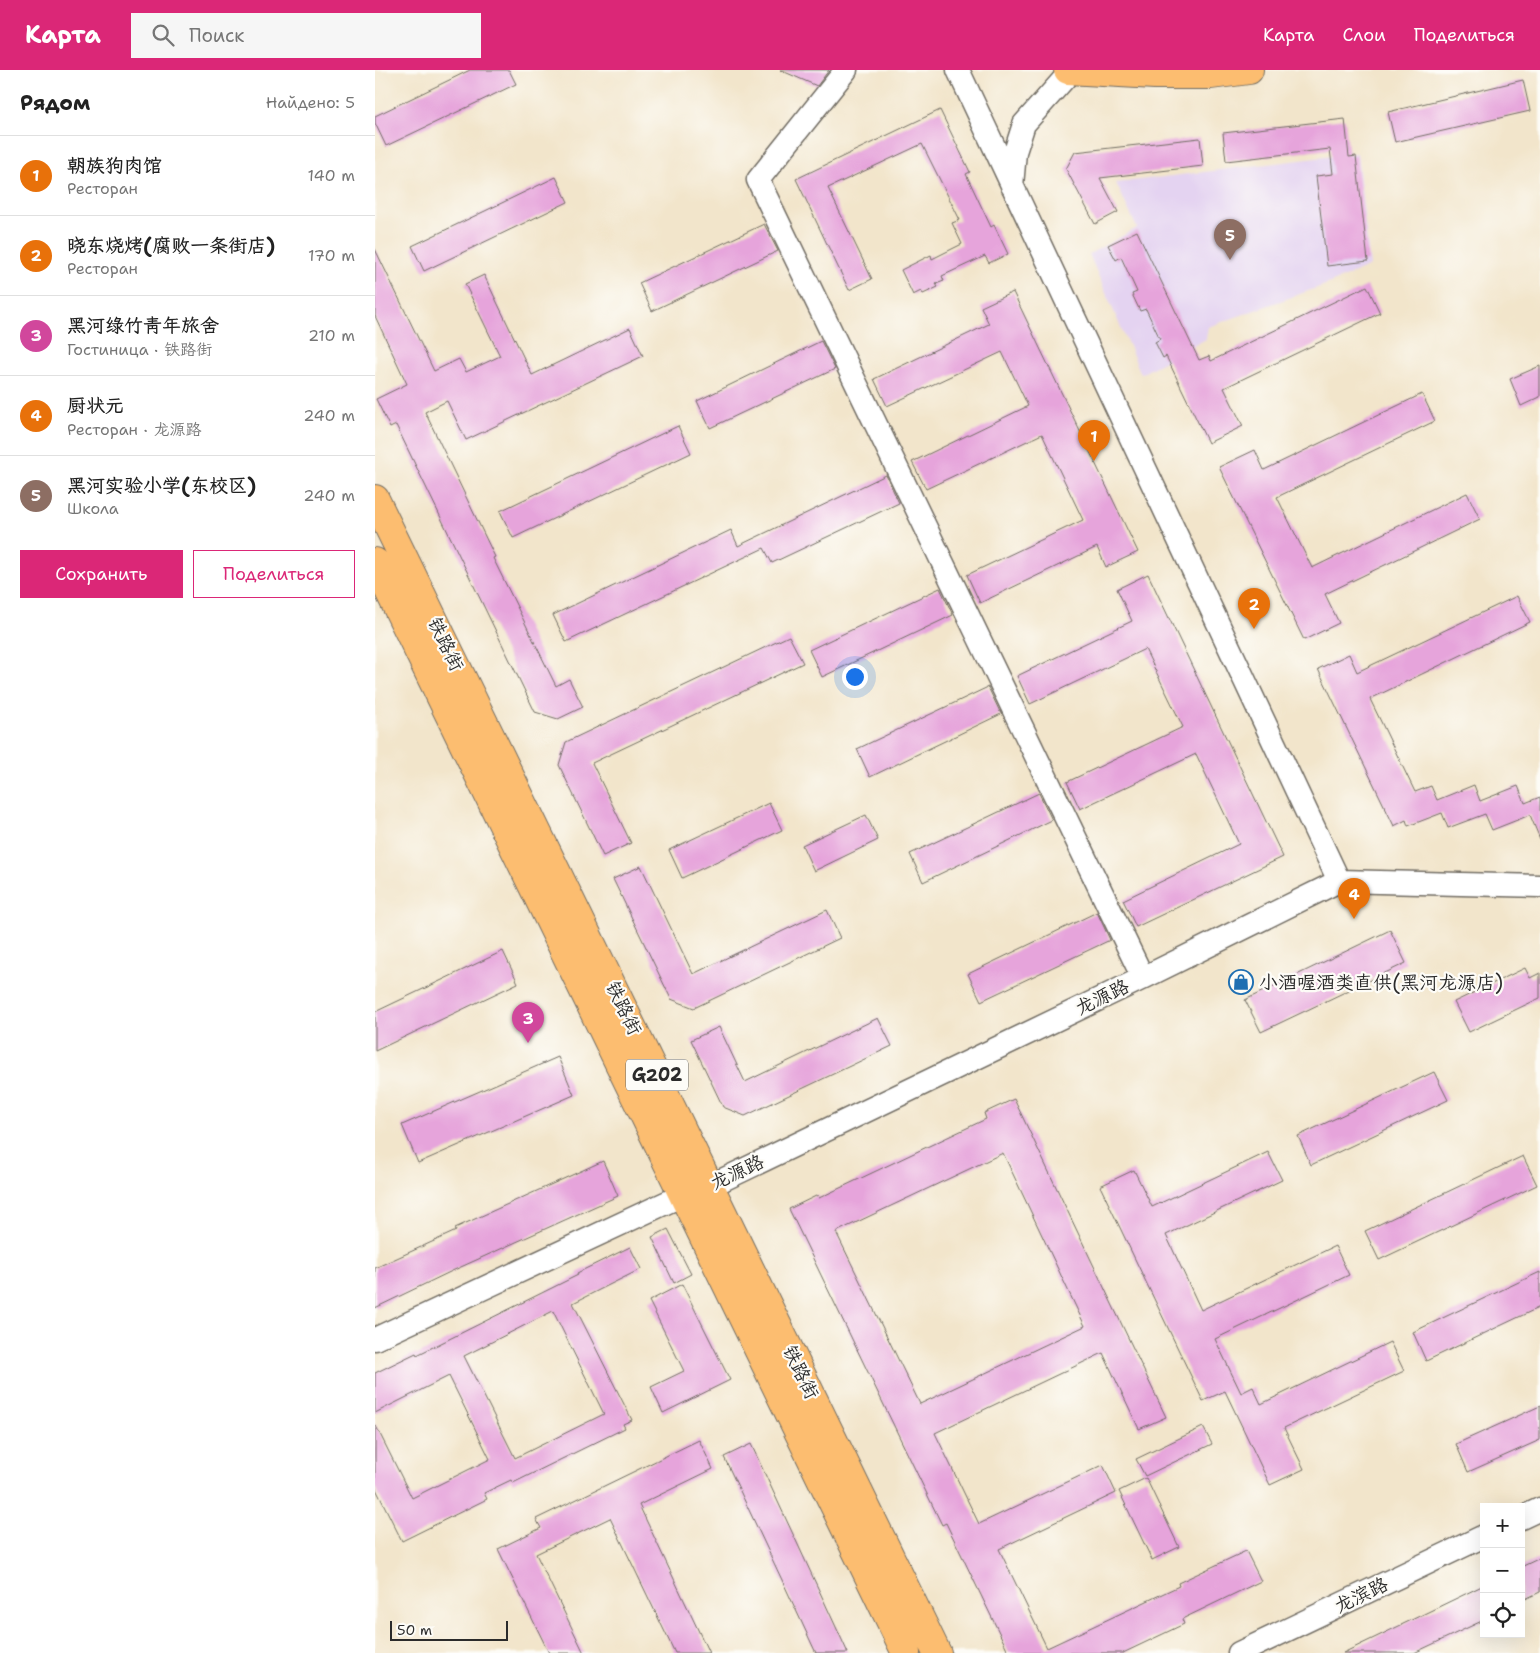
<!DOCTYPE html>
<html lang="ru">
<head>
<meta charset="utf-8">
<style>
	:root { --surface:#fff; --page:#f6f6f6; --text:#222; --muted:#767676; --line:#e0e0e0; --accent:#db2777 }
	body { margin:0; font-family:"Shantell Sans","LXGW WenKai TC",sans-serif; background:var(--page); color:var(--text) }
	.controls { position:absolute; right:15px; bottom:15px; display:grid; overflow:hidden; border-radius:0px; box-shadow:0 5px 20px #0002 }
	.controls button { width:45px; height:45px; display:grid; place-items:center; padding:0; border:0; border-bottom:1px solid var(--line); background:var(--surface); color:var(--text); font:25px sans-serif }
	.scale { position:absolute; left:15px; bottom:12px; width:118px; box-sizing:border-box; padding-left:5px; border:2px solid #2b2b2b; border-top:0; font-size:14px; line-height:18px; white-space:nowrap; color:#2b2b2b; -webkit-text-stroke:4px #fdfcf7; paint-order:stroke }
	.you { position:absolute; left:479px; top:606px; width:18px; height:18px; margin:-12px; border:4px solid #fff; border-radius:50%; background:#1a73e8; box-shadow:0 0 0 8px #1a73e833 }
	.badge { display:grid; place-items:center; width:32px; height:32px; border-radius:50%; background:var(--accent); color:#fff; font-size:16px; font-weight:700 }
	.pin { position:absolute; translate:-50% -41px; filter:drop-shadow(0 1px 2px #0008) }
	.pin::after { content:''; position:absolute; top:26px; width:18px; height:15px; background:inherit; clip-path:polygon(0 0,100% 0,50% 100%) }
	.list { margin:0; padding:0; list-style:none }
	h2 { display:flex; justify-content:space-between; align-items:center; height:65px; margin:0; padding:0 20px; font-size:21px }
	h2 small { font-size:16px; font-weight:400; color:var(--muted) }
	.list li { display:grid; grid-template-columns:32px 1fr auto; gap:15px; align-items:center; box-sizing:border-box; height:80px; padding:0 20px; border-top:1px solid var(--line) }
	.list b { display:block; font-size:19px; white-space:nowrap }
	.list p { margin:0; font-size:16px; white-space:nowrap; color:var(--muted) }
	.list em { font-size:16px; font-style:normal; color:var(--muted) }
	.actions { display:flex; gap:10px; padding:15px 20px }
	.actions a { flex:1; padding:11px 0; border:1px solid var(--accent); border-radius:0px; text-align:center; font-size:18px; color:var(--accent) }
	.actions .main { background:var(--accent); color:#fff }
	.icon { flex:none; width:28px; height:28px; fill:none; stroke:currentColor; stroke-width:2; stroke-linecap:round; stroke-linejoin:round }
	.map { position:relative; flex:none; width:1165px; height:1583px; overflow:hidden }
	header { display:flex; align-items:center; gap:30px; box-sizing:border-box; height:70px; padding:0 25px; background:var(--accent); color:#fff }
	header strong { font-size:24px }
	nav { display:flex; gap:28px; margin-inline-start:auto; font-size:18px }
	.search { width:350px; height:45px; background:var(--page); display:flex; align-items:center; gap:12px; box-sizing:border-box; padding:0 18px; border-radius:0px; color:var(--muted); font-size:19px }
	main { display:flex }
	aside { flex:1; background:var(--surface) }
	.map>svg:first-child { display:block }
	.built { fill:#e4d3f1 }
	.building { fill:#e6a4db; fill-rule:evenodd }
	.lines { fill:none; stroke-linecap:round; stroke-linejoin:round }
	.minor-casing { stroke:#716c63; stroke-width:25 }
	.major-casing { stroke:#716c63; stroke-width:30 }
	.minor { stroke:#fff; stroke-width:22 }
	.major { stroke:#fcbd6f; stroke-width:28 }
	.labels { text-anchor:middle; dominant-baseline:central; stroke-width:4.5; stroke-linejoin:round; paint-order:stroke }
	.shield { fill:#fdfcf7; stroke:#6a6a68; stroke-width:1 }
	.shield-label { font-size:18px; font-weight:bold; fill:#2b2b2b }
	.street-label { font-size:19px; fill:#2b2b2b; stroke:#fdfcf7 }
	.poi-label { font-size:19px; fill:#2b2b2b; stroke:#fdfcf7; text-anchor:start }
</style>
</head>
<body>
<header>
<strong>Карта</strong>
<div class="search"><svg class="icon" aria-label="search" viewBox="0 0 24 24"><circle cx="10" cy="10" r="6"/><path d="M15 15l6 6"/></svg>Поиск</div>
<nav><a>Карта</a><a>Слои</a><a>Поделиться</a></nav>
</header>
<main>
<aside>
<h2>Рядом<small>Найдено: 5</small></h2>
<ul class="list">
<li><span class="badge" style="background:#e8710a">1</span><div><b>朝族狗肉馆</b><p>Ресторан</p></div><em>140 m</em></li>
<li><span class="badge" style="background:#e8710a">2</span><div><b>晓东烧烤(腐败一条街店)</b><p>Ресторан</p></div><em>170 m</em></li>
<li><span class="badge" style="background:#d1479c">3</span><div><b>黑河绿竹青年旅舍</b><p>Гостиница · 铁路街</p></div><em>210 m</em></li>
<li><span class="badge" style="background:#e8710a">4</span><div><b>厨状元</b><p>Ресторан · 龙源路</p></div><em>240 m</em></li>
<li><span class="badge" style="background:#8d6e63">5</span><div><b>黑河实验小学(东校区)</b><p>Школа</p></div><em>240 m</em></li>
</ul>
<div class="actions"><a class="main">Сохранить</a><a>Поделиться</a></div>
</aside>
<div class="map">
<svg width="1165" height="1583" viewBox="0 0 1165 1583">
	<rect width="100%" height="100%" fill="#fdfcf7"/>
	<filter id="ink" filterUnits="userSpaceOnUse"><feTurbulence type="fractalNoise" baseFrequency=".02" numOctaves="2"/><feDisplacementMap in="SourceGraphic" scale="10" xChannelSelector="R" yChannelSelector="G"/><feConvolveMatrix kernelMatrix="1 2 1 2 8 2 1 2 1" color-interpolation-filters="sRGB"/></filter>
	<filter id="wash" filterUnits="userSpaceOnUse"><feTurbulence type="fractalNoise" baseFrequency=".0096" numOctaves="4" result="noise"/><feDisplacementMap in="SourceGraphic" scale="20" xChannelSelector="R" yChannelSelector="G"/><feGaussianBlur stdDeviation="1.12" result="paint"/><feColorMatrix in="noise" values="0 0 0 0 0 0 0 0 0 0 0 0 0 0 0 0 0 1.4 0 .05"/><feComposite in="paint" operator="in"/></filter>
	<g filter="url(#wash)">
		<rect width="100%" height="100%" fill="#f2e5cb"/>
		<!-- built -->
		<path class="built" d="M 982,83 L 995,196 L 953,214 L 833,257 L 831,269 L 766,304 L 714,184 L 762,158 L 741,113 Z"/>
		<g id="blocks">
			<!-- building -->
			<path class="building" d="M 95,0 L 134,0 L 141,14 L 11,76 L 0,53 L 0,46 Z
				M 405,0 L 454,0 L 442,16 Z
				M 1148,10 L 1155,41 L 1020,72 L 1013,42 Z
				M 565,40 L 595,102 L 591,104 L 616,157 L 619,155 L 633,184 L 614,193 L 610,186 L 567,206 L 569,211 L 561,214 L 563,217 L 548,224 L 546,221 L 538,225 L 526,200 L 556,185 L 557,189 L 587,174 L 577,153 L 585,150 L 547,74 L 453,118 L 497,209 L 474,220 L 421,109 Z
				M 970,49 L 974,87 L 981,86 L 993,191 L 952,196 L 941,106 L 958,104 L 955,79 L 851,91 L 848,63 Z
				M 825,68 L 828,96 L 725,108 L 743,142 L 720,154 L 691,99 L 700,82 Z
				M 181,107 L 193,132 L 49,201 L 37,176 Z
				M 389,154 L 403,181 L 277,241 L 264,213 Z
				M 762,161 L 824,290 L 834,286 L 836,291 L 992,216 L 1005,243 L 849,318 L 868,356 L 833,373 L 791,286 L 788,288 L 780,272 L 785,269 L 771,239 L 765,241 L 757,224 L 762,222 L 746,187 L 741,190 L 733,175 Z
				M 0,179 L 59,301 L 84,289 L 91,302 L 125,286 L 90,214 L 109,205 L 157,305 L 255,258 L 268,286 L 91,370 L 72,331 L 50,342 L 120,487 L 118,488 L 181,616 L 194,609 L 208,637 L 183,649 L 160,642 L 21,355 L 15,358 L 1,329 L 32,314 L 0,246 Z
				M 638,222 L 763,482 L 731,497 L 722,477 L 605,533 L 592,505 L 708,450 L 667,364 L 551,419 L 537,392 L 653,336 L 627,282 L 512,336 L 499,309 L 614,254 L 606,237 Z
				M 446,271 L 460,299 L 335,358 L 322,331 Z
				M 1165,296 L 1165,327 L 1146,336 L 1135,309 Z
				M 1047,324 L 1060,351 L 902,427 L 937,498 L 1092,423 L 1105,449 L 950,524 L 964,553 L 929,570 L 844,397 L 880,380 L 889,400 Z
				M 303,356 L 316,383 L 138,468 L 125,441 Z
				M 511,405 L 524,433 L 397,493 L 389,478 L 191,572 L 178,545 L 356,460 L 363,476 Z
				M 773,504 L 908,787 L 761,857 L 748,830 L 864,774 L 821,684 L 705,739 L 692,712 L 808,657 L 770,579 L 655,634 L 642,606 L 757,551 L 742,519 Z
				M 565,518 L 578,545 L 447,607 L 434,580 Z
				M 1142,526 L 1155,552 L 995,629 L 1040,722 L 1056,716 L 1062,730 L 1099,715 L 1105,731 L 1143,716 L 1150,733 L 1165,727 L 1165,769 L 1155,745 L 1117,760 L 1110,744 L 1073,758 L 1067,743 L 1033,756 L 1031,750 L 1019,756 L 943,599 L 974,584 L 982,602 Z
				M 414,566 L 428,593 L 217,693 L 256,773 L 228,786 L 184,695 L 191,672 Z
				M 613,617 L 626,644 L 495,707 L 482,679 Z
				M 664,723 L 677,750 L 548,812 L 535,784 Z
				M 394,733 L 407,760 L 307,808 L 294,780 Z
				M 491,745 L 503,770 L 439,801 L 427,775 Z
				M 266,796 L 318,904 L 452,840 L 465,868 L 319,938 L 296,929 L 238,809 Z
				M 722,842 L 735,870 L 606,931 L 593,904 Z
				M 1015,860 L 1031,893 L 886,962 L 870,930 Z
				M 128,881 L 143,913 L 0,981 L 0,942 Z
				M 1150,898 L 1155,908 L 1165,903 L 1165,928 L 1094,962 L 1079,932 Z
				M 503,948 L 517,976 L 370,1046 L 348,1037 L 316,970 L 344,957 L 370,1012 Z
				M 183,987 L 199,1025 L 43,1093 L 27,1055 Z
				M 1059,1002 L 1073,1030 L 936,1095 L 923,1066 Z
				M 639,1029 L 791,1347 L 764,1359 L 728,1283 L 560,1363 L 604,1454 L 728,1395 L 741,1423 L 624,1479 L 672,1578 L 804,1516 L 803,1513 L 871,1481 L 886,1511 L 807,1549 L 809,1554 L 748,1583 L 634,1583 L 571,1453 L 567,1455 L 414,1139 L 443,1125 L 444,1128 L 611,1049 L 609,1043 ZM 628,1083 L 710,1256 L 545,1334 L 461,1162 Z
				M 893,1082 L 907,1110 L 791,1165 L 826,1240 L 960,1176 L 974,1205 L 840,1269 L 866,1323 L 878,1317 L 886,1334 L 1015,1272 L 1029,1301 L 909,1358 L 929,1399 L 895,1415 L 850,1321 L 828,1331 L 725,1116 L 759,1100 L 777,1137 Z
				M 1148,1086 L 1162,1115 L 1004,1190 L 990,1161 Z
				M 228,1091 L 243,1126 L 77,1201 L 0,1238 L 0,1198 L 81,1161 L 80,1158 Z
				M 293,1159 L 316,1204 L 299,1213 L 277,1167 Z
				M 255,1177 L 266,1199 L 198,1233 L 257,1350 L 248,1354 L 250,1358 L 138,1413 L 136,1410 L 109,1423 L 112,1429 L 27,1471 L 0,1417 L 0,1354 L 37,1428 L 115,1389 L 74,1306 L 0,1343 L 0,1303 L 41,1283 L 42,1285 L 203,1205 L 202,1203 ZM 178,1241 L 229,1344 L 140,1388 L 89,1286 Z
				M 1165,1202 L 1165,1237 L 1051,1291 L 1038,1262 Z
				M 307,1214 L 355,1310 L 288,1343 L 276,1317 L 309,1301 L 274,1231 Z
				M 1165,1336 L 1165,1370 L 1093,1402 L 1081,1374 Z
				M 828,1357 L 837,1374 L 770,1406 L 761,1389 Z
				M 324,1370 L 338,1399 L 264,1435 L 334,1583 L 300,1583 L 235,1448 L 161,1484 L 209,1583 L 174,1583 L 123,1479 L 166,1458 L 161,1449 Z
				M 376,1374 L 424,1477 L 473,1583 L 441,1583 L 407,1510 L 349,1387 Z
				M 771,1408 L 804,1477 L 777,1490 L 744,1421 Z
				M 1165,1488 L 1165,1522 L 1146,1531 L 1146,1497 Z
				M 1109,1515 L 1109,1550 L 1039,1583 L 968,1583 Z"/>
		</g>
	</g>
	<g filter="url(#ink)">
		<use href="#blocks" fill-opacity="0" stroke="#716c63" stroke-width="1"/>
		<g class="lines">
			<defs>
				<path id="minor" d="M 471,0 L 383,110 L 768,908
					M 583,0 L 964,811
					M 637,116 L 640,82 L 649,54 L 697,0
					M 0,1269 L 297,1130 L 335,1116 L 768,908 L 964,811 L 1165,816
					M 1146,1448 L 1165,1439
					M 864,1583 L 1109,1466"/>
				<path id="major" d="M 693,0 L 780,5 L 836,5 L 874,0
					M 0,429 L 562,1583
					M 0,492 L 531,1583"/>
			</defs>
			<!-- minor casing -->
			<use href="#minor" class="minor-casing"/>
			<!-- major casing -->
			<use href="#major" class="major-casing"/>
			<!-- minor -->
			<use href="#minor" class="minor"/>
			<!-- major -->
			<use href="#major" class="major"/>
		</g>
	</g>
	<!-- icons -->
	<defs>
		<symbol id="shop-ring" viewBox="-11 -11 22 22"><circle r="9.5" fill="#fdfcf7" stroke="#1f6fb2" stroke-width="1.5"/><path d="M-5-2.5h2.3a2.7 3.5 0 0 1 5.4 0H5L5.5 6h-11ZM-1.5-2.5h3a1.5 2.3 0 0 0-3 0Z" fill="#1f6fb2"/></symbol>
	</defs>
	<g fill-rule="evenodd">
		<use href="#shop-ring" x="852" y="898" width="28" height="28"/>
	</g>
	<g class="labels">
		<!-- shield labels -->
		<rect class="shield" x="251" y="989.5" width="62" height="31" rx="4"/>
		<g class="shield-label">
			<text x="282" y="1005">G202</text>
		</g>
		<!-- street labels -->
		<g class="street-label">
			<text transform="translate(71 574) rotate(64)">铁路街</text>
			<text transform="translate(727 927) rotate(-26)">龙源路</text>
			<text transform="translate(249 938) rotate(64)">铁路街</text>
			<text transform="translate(362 1102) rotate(-25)">龙源路</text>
			<text transform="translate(426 1302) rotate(64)">铁路街</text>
			<text transform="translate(986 1525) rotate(-26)">龙滨路</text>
		</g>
		<!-- poi labels -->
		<g class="poi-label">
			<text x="884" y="912">小酒喔酒类直供(黑河龙源店)</text>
		</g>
	</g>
</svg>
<div class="controls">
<button>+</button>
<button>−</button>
<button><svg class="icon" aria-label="locate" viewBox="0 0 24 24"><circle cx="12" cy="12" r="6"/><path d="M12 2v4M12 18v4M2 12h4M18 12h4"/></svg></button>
</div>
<div class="scale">50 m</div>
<div class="you"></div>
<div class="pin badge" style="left:719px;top:391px;background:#e8710a">1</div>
<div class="pin badge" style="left:879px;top:559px;background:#e8710a">2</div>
<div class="pin badge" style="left:153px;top:973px;background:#d1479c">3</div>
<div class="pin badge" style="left:979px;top:849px;background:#e8710a">4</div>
<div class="pin badge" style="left:855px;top:190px;background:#8d6e63">5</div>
</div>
</main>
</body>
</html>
